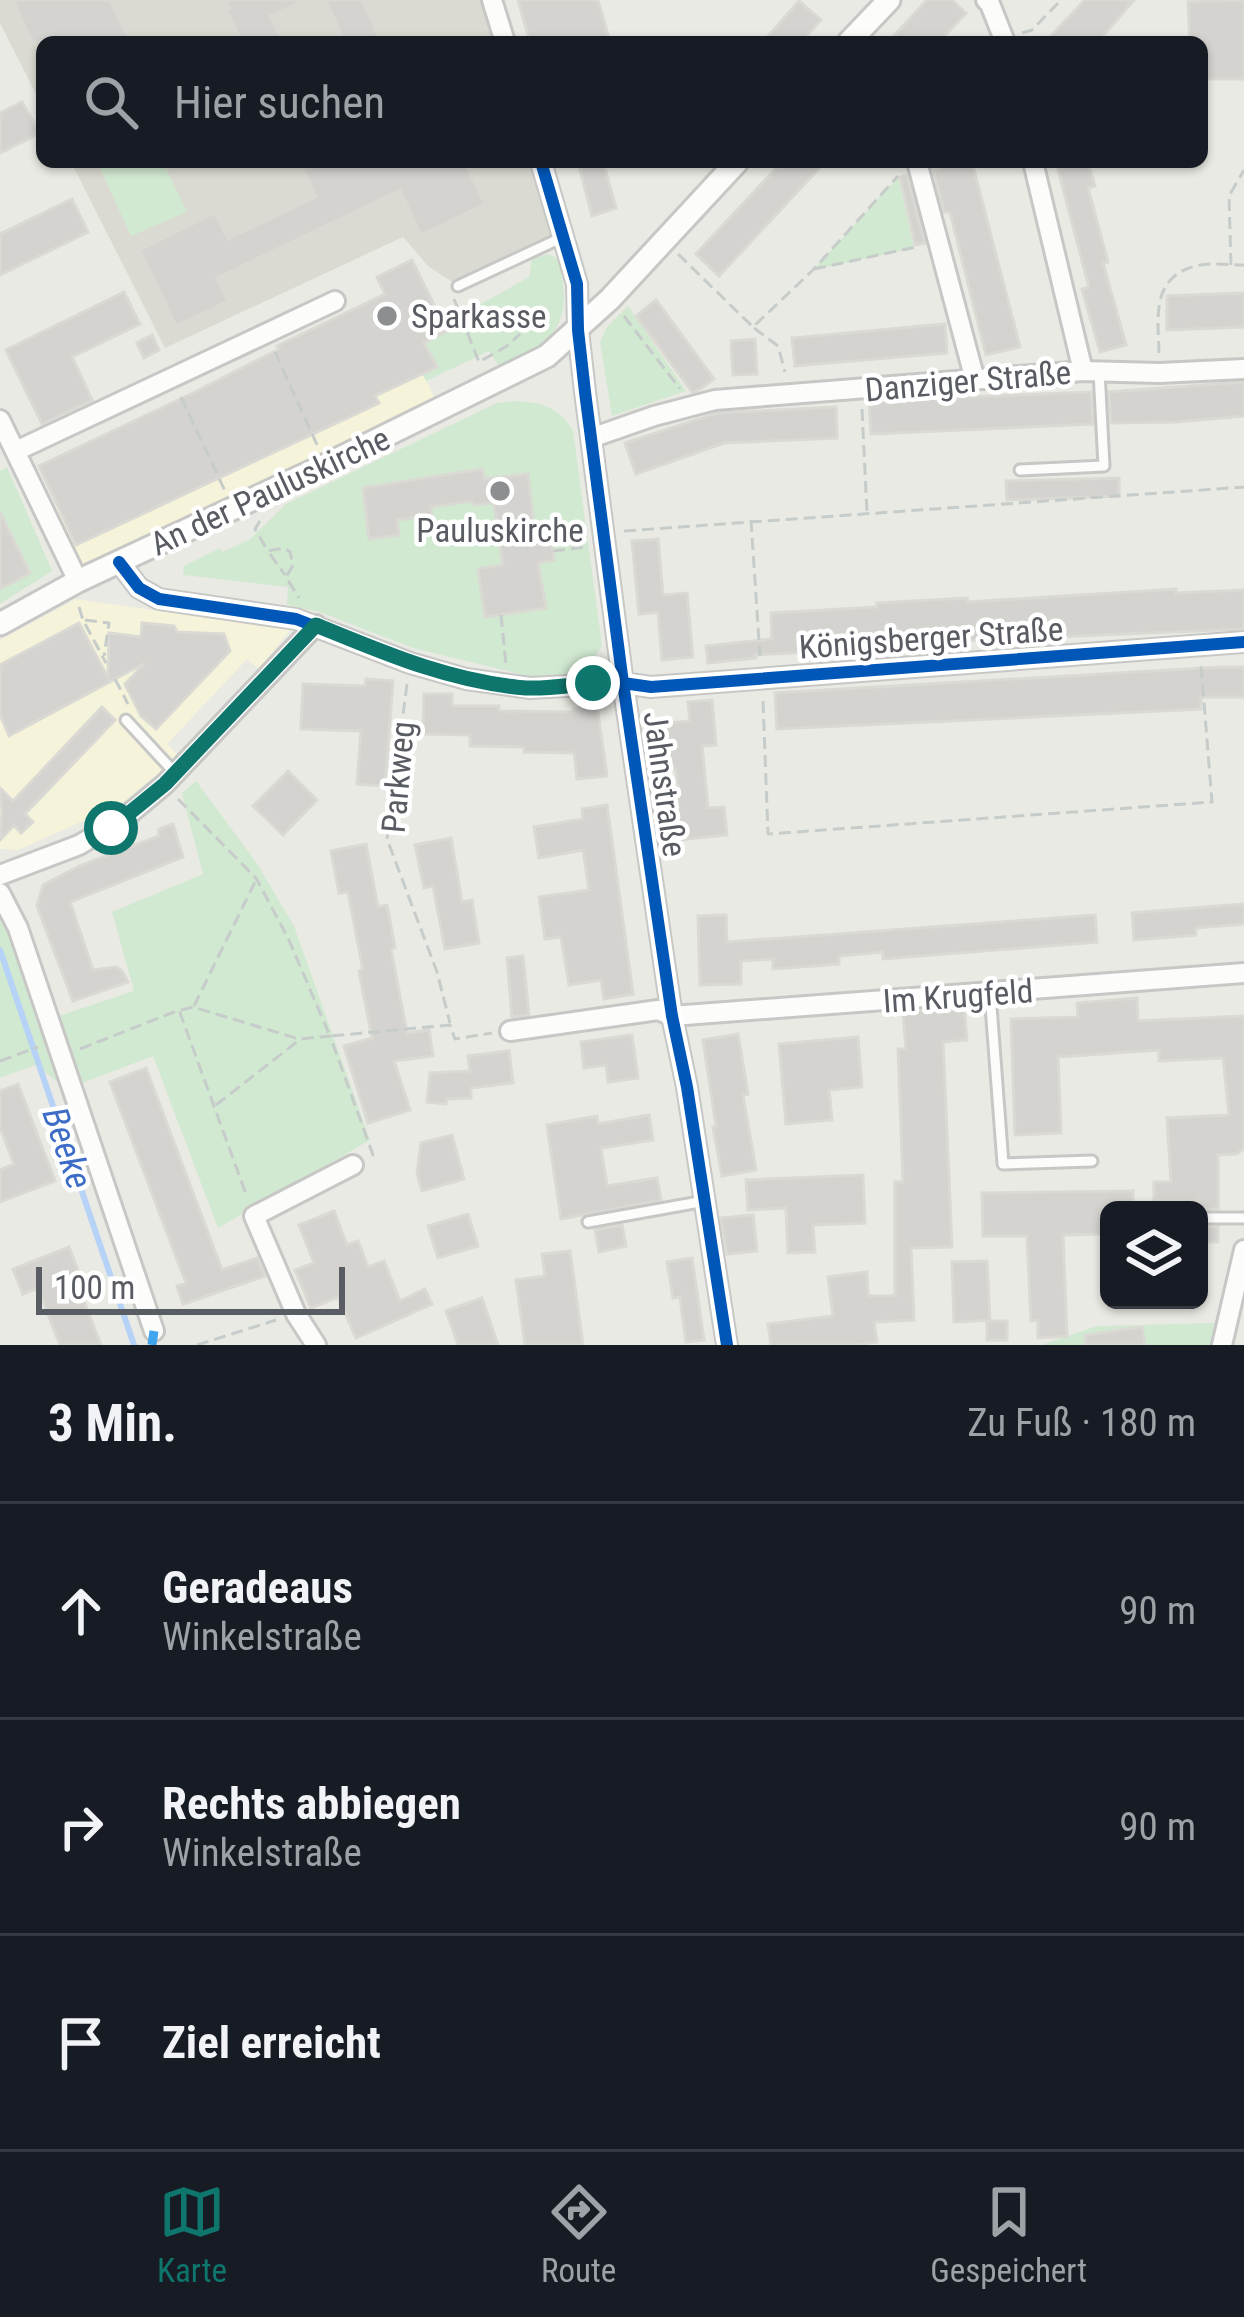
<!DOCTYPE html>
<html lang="de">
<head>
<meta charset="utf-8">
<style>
	:root { --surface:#171b24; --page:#20242c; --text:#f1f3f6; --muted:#9ea1a6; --line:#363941; --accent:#0f766e }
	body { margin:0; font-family:"Roboto Condensed",sans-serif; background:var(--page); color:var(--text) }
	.controls { position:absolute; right:36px; bottom:36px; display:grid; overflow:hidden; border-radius:18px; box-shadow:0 3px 9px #0004 }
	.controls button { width:108px; height:108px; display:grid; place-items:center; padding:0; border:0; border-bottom:3px solid var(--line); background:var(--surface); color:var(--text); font:60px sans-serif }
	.scale { position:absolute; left:36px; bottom:30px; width:309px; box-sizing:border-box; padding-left:12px; border:6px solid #595c63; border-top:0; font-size:33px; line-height:42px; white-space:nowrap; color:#595c63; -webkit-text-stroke:9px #fff; paint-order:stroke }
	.stop { position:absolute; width:36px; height:36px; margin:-27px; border:9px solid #0f766e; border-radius:50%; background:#fff }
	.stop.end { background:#0f766e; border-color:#fff; box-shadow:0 3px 12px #0008 }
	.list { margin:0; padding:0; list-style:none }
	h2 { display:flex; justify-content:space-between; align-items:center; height:156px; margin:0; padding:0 48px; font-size:51px }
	h2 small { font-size:39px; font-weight:400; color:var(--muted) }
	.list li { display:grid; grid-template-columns:78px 1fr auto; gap:36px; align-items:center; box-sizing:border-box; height:216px; padding:0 48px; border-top:3px solid var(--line) }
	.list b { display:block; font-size:45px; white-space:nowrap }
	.list p { margin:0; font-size:39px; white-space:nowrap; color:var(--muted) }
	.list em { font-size:39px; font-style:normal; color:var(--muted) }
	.icon { flex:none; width:66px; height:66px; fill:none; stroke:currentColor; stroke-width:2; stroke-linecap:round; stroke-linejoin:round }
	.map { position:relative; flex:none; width:1244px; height:1345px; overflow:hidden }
	.search { position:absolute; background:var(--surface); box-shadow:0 3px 9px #0004; left:36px; right:36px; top:36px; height:132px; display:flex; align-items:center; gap:30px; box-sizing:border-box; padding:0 42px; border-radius:18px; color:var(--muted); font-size:45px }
	.sheet { height:804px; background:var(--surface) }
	nav { display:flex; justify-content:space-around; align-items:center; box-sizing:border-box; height:168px; border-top:3px solid var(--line); background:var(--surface); font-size:33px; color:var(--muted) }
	nav a { display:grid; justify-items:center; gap:6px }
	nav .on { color:var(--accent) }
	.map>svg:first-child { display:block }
	.commercial { fill:#f6f3db }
	.education { fill:#dbdad2 }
	.green { fill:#d1e8d1 }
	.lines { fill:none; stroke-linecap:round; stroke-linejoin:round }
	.stream { stroke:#b6d2f7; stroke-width:6 }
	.building { fill:#d4d3cf; stroke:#dad9d3; stroke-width:3 }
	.service-casing { stroke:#c7c8c6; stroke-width:15 }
	.minor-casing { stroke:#c7c8c6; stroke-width:24 }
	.tertiary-casing { stroke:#c7c8c6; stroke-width:27 }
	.path { stroke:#c6ccca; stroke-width:3; stroke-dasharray:12 6; stroke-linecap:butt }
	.service { stroke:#fcfcfb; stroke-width:9 }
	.minor { stroke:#fcfcfb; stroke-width:18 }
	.tertiary { stroke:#fcfcfb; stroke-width:21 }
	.quiet { stroke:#40a5ee; stroke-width:9; stroke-dasharray:18 9; stroke-linecap:butt }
	.cycleway-casing { stroke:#fff; stroke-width:20 }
	.cycleway { stroke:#0057b8; stroke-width:12 }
	.route { stroke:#0f766e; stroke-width:15 }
	.poi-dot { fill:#8c8e90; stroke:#fff; stroke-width:4.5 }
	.labels { text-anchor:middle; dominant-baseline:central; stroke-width:9; stroke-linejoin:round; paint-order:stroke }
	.poi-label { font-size:33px; fill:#595c63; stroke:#fff; text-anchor:start }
	.street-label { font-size:33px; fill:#595c63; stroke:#fff }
	.water-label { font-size:36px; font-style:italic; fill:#3d6cc7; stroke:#fff }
</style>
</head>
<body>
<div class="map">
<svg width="1244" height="1345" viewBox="0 0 1244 1345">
	<rect width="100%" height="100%" fill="#eaeae4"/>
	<!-- commercial -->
	<path class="commercial" d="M 403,332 L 438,405 L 80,576 L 49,509 Z
		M 76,599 L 290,630 L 259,669 L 247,659 L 167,744 L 178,755 L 172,762 L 121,804 L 18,850 L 0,849 L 0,640 Z"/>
	<!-- education -->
	<path class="education" d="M 0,0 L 492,0 L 505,42 L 42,42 L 42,106 L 0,23 Z
		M 71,162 L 541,162 L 563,237 L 458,286 L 428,266 L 403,237 L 165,348 Z"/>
	<!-- green -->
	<path class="green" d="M 97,162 L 163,162 L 187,212 L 131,236 Z
		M 898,177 L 914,248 L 813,270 Z
		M 548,254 L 558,259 C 575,322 556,342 500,368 L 489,351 L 426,381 L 411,350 L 447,331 L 472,309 L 529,277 L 532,259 Z
		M 628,306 L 686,391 L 612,416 L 600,342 L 607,327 Z
		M 516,401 C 540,402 562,408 573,431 L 602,646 L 593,659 L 581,668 L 556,678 L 528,676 L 413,648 L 320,612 L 287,605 L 288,587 L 183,575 L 184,566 L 220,548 L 222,552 L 249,540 L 286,504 L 497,403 Z
		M 7,467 L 52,571 L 0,604 L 0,471 Z
		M 196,781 L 256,862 L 294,926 L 370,1140 L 218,1228 L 153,1056 L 67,1089 L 35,1065 L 0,1078 L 0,906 L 44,1021 L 134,991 L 112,912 L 203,874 L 182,793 Z
		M 1214,1323 L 1212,1345 L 1041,1345 L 1097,1326 Z"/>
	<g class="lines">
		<!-- stream -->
		<path class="stream" d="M 0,950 L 134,1345"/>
	</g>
	<!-- building -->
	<path class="building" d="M 13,0 L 110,0 L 131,42 L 32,42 Z
		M 226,0 L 306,0 L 270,16 L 283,42 L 242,42 L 227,11 L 230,9 Z
		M 326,0 L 362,0 L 381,42 L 344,42 Z
		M 518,0 L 598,0 L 610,42 L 530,42 Z
		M 927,0 L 952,0 L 966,13 L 939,42 L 888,42 Z
		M 1085,0 L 1134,0 L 1098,42 L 1045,42 Z
		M 1244,0 L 1244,79 L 1202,79 L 1202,42 L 1190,42 L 1188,2 Z
		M 799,1 L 821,20 L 801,42 L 763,42 Z
		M 22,102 L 40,133 L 0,153 L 0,113 Z
		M 300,162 L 465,162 L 485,204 L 421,235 L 400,190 L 217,278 L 228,301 L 176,326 L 140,250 L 215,213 L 228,239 L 316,197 Z
		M 578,162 L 603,162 L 616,208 L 592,216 Z
		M 782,162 L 825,162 L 719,276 L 696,254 Z
		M 939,162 L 972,162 L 1020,347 L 986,355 L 950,212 L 944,212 L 933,169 L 940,168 Z
		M 1056,162 L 1088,162 L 1095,186 L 1088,188 L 1108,262 L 1103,263 L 1126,345 L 1100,352 L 1082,289 L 1089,287 Z
		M 907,175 L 925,243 L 915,245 L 900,177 Z
		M 72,199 L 88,232 L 0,275 L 0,234 Z
		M 412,260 L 447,331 L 424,343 L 437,367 L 375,396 L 379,403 L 76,545 L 39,466 L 193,393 L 279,349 L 277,346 L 385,294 L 377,277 Z
		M 124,292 L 140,324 L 72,357 L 92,400 L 42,424 L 6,350 Z
		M 1244,293 L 1244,327 L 1167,330 L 1167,296 Z
		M 656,300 L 714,379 L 699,390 L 692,392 L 636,316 Z
		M 945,324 L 947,353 L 795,366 L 792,338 Z
		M 152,335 L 159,350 L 144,358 L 137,343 Z
		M 755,339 L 757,374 L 733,375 L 731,341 Z
		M 1244,382 L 1244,416 L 1175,422 L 1111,423 L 1109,392 Z
		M 1091,392 L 1093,424 L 871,434 L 869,401 Z
		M 836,407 L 837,438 L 724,443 L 636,474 L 625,443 L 717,413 Z
		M 482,469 L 484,479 L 528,474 L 536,545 L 551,544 L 553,551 L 554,560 L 538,563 L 546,608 L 485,617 L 478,569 L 503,565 L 494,503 L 473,505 L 472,501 L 431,507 L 432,515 L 397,520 L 399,535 L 369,539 L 363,488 Z
		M 1119,478 L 1119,496 L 1007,500 L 1006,481 Z
		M 0,512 L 30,573 L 0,589 Z
		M 658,539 L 663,595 L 687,593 L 693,657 L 662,660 L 658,612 L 639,614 L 632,541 Z
		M 1176,589 L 1176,593 L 1244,590 L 1244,629 L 863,645 L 863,649 L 755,655 L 756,658 L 708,663 L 706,646 L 772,639 L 771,613 L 877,607 L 877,603 L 967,598 L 968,602 Z
		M 79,623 L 108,678 L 109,633 L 141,637 L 142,623 L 174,626 L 177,632 L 224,634 L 230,651 L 156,729 L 141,716 L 125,684 L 145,663 L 9,736 L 0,714 L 0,665 Z
		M 1220,667 L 1244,667 L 1244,697 L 1201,697 L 1201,709 L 777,729 L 775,693 Z
		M 366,679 L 393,681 L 385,786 L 357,784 L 361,731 L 301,729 L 303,684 L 365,686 Z
		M 424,694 L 452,694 L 452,706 L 499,706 L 499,711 L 574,712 L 574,709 L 597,706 L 607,776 L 577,779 L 574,753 L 524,752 L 524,747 L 470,746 L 470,735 L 423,734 Z
		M 712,700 L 716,745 L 702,746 L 708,808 L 724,807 L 727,835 L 678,840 L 673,794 L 679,793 L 676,769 L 671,770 L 666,723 L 690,721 L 688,702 Z
		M 102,707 L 115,720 L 25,814 L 33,822 L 21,833 L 14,825 L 0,840 L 2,812 L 0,788 L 13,801 Z
		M 288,771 L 317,800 L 283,835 L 253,806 Z
		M 607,805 L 633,994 L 604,999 L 601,980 L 569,985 L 561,937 L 545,939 L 539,897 L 589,890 L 583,850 L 539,858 L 534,827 L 583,819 L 582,809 Z
		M 173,824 L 183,857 L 70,902 L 93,970 L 116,967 L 122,971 L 128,982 L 73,1001 L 37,906 L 43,885 L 79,866 L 159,836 L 159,829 Z
		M 451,838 L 462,902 L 472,900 L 479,943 L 445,949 L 433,886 L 424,888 L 415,845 Z
		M 366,844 L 378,907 L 387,905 L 395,948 L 391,949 L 407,1033 L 429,1030 L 433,1056 L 394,1061 L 410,1110 L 368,1123 L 344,1046 L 372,1038 L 359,971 L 363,970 L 348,892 L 339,893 L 331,851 Z
		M 1244,904 L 1244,924 L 1196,928 L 1196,935 L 1134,940 L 1132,913 Z
		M 726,915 L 727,942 L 1095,915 L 1097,942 L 883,959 L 883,952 L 839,956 L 839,964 L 773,969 L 773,959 L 741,961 L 741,984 L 700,985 L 698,916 Z
		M 523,956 L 529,1015 L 512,1017 L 507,958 Z
		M 1137,998 L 1138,1021 L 1244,1016 L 1244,1148 L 1237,1154 L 1218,1155 L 1218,1209 L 1199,1209 L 1199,1200 L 1154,1200 L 1154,1182 L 1171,1182 L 1167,1118 L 1229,1115 L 1223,1058 L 1159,1061 L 1159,1050 L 1058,1057 L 1061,1133 L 1015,1135 L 1011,1019 L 1078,1017 L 1077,1003 Z
		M 964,1008 L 967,1040 L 943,1042 L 952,1247 L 911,1248 L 914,1320 L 874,1322 L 877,1342 L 854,1345 L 771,1345 L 768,1324 L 833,1316 L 828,1277 L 867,1272 L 868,1296 L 895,1296 L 895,1182 L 903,1182 L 898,1049 L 906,1049 L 903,1012 Z
		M 738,1034 L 748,1094 L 743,1095 L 756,1170 L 722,1176 L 713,1127 L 716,1126 L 703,1040 Z
		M 632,1035 L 638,1078 L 608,1082 L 606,1065 L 584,1068 L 581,1042 Z
		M 858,1037 L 862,1087 L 829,1090 L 832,1120 L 786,1124 L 779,1044 Z
		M 509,1051 L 513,1083 L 471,1088 L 471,1098 L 447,1099 L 446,1104 L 427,1102 L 430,1073 L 470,1071 L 468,1056 Z
		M 146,1068 L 222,1270 L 257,1258 L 265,1276 L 183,1304 L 177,1286 L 186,1283 L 110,1082 Z
		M 18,1084 L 55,1181 L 0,1202 L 0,1170 L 14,1164 L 0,1127 L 0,1091 Z
		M 649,1115 L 653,1140 L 601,1148 L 607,1186 L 657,1178 L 661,1200 L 561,1219 L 547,1125 L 597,1116 L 598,1124 Z
		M 452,1135 L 464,1179 L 422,1191 L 417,1173 L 421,1143 Z
		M 863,1175 L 865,1223 L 813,1225 L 815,1252 L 788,1253 L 786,1208 L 748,1210 L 746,1180 Z
		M 1133,1191 L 1133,1210 L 1109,1210 L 1109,1234 L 1063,1235 L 1067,1336 L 1038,1338 L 1038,1320 L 1031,1321 L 1027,1236 L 983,1236 L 982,1193 Z
		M 334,1211 L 347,1245 L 358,1241 L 368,1267 L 384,1261 L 400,1301 L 425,1289 L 432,1304 L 356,1338 L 338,1297 L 311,1308 L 295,1270 L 314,1263 L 299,1225 Z
		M 468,1214 L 478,1246 L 438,1258 L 428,1226 Z
		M 753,1215 L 757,1251 L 727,1254 L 721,1218 Z
		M 622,1225 L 626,1246 L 599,1252 L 595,1230 Z
		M 1199,1227 L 1218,1227 L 1218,1242 L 1199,1242 Z
		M 69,1247 L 80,1276 L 75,1278 L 101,1345 L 60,1345 L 38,1288 L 23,1294 L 13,1269 Z
		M 570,1251 L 583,1345 L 525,1345 L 516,1280 L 545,1276 L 542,1254 Z
		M 692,1258 L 704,1340 L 686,1342 L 680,1297 L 673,1298 L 667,1262 Z
		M 987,1261 L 990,1320 L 954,1322 L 952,1262 Z
		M 482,1298 L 498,1345 L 458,1345 L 446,1311 Z
		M 987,1321 L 1007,1321 L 1007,1340 L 987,1340 Z
		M 1142,1327 L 1145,1345 L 1086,1345 L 1085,1335 Z"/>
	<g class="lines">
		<defs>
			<path id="service" d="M 458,286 L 563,237
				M 1020,470 L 1104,466 L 1099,371
				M 126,720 L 175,773
				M 990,993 L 1003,1164 L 1092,1161
				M 1199,1218 L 1244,1218
				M 588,1222 L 705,1201"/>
			<path id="minor" d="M 492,0 L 505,42
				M 986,0 L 990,4 L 1005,42
				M 541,162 L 577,284 L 578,330 L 585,392 L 623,683 L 672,1016 L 687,1087 L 727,1345
				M 917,162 L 975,380
				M 1033,162 L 1083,371
				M 0,420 L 78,581
				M 591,438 L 654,416 L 715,400 L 1083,371 L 1159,373 L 1244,369
				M 16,451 L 335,301
				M 119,562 L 139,588 L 159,599 L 296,619 L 410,663 L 466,679 L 530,688 L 623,683 L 651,687 L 1244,642
				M 0,875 L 79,845 L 123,819 L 165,784 L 316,625
				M 0,893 L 18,928 L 154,1331
				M 510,1031 L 658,1010 L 672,1016 L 1244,973
				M 316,1345 L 296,1314 L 254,1216 L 353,1165
				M 1222,1345 L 1244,1250"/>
			<path id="tertiary" d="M 849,42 L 889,0
				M 0,624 L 78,581 L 326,465 L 547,356 L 610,299 L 737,162"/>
		</defs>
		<!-- service casing -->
		<use href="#service" class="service-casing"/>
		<!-- minor casing -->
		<use href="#minor" class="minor-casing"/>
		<!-- tertiary casing -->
		<use href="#tertiary" class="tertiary-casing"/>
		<!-- path -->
		<path class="path" d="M 1022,33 L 1032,30 L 1061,0
			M 678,254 L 753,327 L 813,270 L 898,176
			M 1231,265 L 1229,196 L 1244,170
			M 814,269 L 916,247
			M 454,299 L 479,362 L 507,346 L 520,334
			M 624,316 L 680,389
			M 754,328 L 778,346 L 785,372
			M 275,352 L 318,447
			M 1159,353 C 1158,317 1151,277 1196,266 C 1210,262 1229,265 1244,265
			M 181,397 L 225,491
			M 862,409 L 867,513
			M 751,520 L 760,656
			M 260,521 L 255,529 L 268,551 L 284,548 L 290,552 L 293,565 L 286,577 L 299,598
			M 624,531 L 1244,487
			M 553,551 L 586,547
			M 270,554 L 285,575
			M 79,607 L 83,620 L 106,663
			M 501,615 L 506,665
			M 85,620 L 109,623 L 104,656
			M 115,679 L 128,704
			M 407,684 L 387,839 L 437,972 L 450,1023
			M 763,701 L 768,834 L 1212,802 L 1201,665
			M 178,799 L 256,878 L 288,938 L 330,1036 L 450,1025 L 455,1039 L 492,1033
			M 194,1006 L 256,880
			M 181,1010 L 193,1007 L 299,1039 L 330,1036 L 373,1155 L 371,1157
			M 80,1049 L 179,1010 L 246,1194
			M 0,1061 L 38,1047
			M 216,1105 L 298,1041
			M 197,1345 L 276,1320"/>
		<!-- service -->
		<use href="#service" class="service"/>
		<!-- minor -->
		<use href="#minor" class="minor"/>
		<!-- tertiary -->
		<use href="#tertiary" class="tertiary"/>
		<!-- quiet -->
		<path class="quiet" d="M 152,1345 L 154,1331"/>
		<defs>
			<path id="cycleway" d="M 541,162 L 577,284 L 578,330 L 585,392 L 623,683 L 672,1016 L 687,1087 L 727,1345
				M 119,562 L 139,588 L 159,599 L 296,619 L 410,663 L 466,679 L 530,688 L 623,683 L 651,687 L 1244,642"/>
		</defs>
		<!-- cycleway casing -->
		<use href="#cycleway" class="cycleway-casing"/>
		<!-- cycleway -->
		<use href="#cycleway" class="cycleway"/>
	</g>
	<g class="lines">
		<!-- route -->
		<path class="route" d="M 111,828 L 165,784 L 316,625 C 384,653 451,682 526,688 C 548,689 571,685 593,683"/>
	</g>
	<!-- markers -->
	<g class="poi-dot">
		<circle cx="387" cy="316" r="12"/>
		<circle cx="500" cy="491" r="12"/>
	</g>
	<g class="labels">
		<!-- poi labels -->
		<g class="poi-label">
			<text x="411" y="316">Sparkasse</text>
			<text x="500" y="530" text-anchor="middle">Pauluskirche</text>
		</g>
		<!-- street labels -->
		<g class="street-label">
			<text transform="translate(968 381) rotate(-5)">Danziger Straße</text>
			<text transform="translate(270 491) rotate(-25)">An der Pauluskirche</text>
			<text transform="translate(931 638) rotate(-4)">Königsberger Straße</text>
			<text transform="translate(398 777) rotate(-85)">Parkweg</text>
			<text transform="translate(665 784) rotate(82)">Jahnstraße</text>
			<text transform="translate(958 996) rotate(-4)">Im Krugfeld</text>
		</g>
		<!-- water labels -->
		<g class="water-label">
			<text transform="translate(67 1148) rotate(71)">Beeke</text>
		</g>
	</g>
</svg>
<div class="controls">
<button><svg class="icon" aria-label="layers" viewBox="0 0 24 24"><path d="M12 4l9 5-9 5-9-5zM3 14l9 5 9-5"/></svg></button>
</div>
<div class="scale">100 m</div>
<div class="stop" style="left:111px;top:828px"></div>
<div class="stop end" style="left:593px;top:683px"></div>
<div class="search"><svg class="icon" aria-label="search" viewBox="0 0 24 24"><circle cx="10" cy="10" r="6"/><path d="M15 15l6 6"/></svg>Hier suchen</div>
</div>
<section class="sheet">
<h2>3 Min.<small>Zu Fuß · 180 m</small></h2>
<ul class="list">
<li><svg class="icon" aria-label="ahead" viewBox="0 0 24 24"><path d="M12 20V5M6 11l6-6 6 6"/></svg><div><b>Geradeaus</b><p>Winkelstraße</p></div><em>90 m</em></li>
<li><svg class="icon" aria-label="right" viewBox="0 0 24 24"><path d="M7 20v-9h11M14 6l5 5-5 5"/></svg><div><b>Rechts abbiegen</b><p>Winkelstraße</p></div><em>90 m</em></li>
<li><svg class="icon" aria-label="arrive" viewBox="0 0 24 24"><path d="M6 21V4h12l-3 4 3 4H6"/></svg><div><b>Ziel erreicht</b></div></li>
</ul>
</section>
<nav>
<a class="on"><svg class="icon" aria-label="map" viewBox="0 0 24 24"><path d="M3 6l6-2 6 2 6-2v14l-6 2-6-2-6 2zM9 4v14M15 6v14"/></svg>Karte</a>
<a><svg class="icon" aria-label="directions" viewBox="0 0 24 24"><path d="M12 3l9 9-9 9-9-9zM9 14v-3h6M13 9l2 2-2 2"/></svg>Route</a>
<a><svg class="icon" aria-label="saved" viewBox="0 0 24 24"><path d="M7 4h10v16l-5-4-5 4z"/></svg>Gespeichert</a>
</nav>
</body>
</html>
